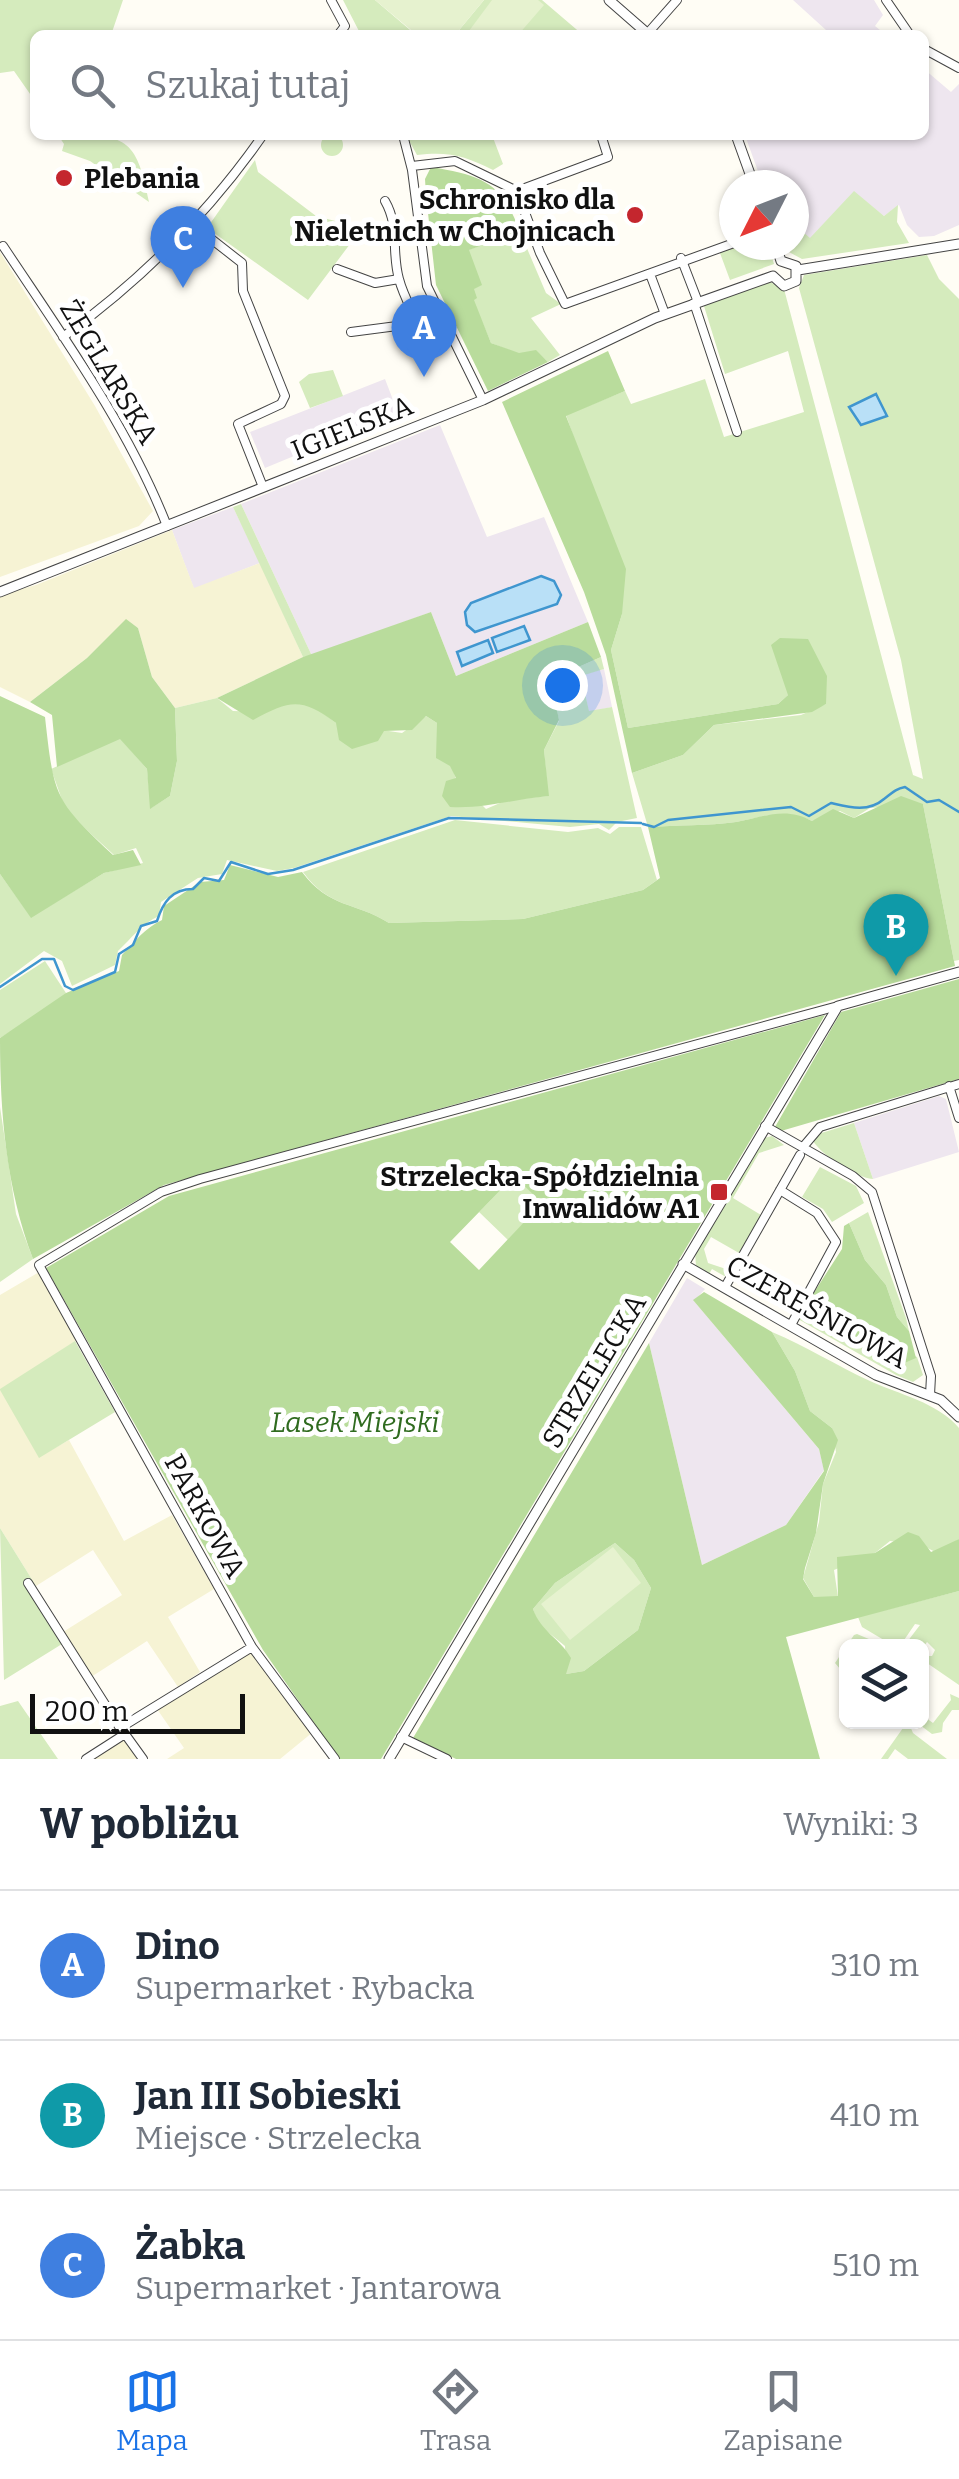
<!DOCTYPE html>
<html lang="pl">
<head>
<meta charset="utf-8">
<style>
	:root { --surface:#fff; --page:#f2f2f3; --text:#1f2937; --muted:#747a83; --line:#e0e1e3; --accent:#1a73e8 }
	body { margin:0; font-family:Bitter,serif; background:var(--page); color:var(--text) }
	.controls { position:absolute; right:30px; bottom:30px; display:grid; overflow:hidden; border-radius:15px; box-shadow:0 2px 8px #0004 }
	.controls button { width:90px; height:90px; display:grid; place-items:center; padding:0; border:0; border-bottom:2px solid var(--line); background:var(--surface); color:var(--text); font:50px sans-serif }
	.compass { position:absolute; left:719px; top:170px; width:90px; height:90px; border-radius:50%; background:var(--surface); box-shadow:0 2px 8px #0004; rotate:228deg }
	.scale { position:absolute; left:30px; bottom:25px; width:215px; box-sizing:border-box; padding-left:10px; border:5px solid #111; border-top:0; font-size:28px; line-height:35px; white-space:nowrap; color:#111; -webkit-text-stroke:8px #fff; paint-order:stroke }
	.you { position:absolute; left:562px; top:685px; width:35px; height:35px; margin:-25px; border:8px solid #fff; border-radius:50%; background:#1a73e8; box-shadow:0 0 0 15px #1a73e833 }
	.badge { display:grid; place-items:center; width:65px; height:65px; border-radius:50%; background:var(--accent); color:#fff; font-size:32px; font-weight:700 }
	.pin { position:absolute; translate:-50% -82px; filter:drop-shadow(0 2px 5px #0008) }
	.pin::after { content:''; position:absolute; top:52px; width:35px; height:30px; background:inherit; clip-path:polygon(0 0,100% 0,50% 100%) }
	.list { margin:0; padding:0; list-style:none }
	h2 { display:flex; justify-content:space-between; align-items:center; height:130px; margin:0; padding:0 40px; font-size:42px }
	h2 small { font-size:32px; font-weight:400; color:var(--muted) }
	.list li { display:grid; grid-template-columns:65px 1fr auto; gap:30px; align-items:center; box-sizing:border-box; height:150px; padding:0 40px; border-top:2px solid var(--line) }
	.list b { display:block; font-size:38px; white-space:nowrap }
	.list p { margin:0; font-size:32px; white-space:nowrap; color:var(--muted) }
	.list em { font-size:32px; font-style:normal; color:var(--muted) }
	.icon { flex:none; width:55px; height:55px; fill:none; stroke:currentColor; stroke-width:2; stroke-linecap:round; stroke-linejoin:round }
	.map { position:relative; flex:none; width:959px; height:1759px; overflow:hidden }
	.search { position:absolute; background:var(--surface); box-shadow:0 2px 8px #0004; left:30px; right:30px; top:30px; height:110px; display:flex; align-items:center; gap:25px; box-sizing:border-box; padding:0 35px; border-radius:15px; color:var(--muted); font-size:38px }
	.sheet { height:580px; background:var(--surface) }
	nav { display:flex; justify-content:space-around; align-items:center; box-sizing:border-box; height:140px; border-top:2px solid var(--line); background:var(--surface); font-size:28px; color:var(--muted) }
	nav a { display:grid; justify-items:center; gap:5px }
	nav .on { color:var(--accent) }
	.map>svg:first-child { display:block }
	.industrial { fill:#eee6ef }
	.farmland { fill:#f6f3d4 }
	.green { fill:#d5ebbd }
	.forest { fill:#b9dc9c; fill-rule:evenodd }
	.pitch { fill:#e6f2cf }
	.water { fill:#b9e0f7; stroke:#3f96cf; stroke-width:2.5 }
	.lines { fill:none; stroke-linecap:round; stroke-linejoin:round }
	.stream { stroke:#3f96cf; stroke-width:2.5 }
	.minor-casing { stroke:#444; stroke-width:10 }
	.tertiary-casing { stroke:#444; stroke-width:11 }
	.minor { stroke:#fff; stroke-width:8 }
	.tertiary { stroke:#fff; stroke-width:9 }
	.poi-dot { fill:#c4262e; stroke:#fff; stroke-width:4 }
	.labels { text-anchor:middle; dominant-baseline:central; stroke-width:10; stroke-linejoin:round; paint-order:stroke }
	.poi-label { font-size:28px; font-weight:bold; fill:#111; stroke:#fff; text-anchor:end }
	.street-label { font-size:28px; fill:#111; stroke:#fff }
	.park-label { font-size:28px; font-style:italic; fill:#2f6b1f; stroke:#fff }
</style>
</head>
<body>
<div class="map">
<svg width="959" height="1759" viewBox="0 0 959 1759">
	<rect width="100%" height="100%" fill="#fffdf5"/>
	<!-- industrial -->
	<path class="industrial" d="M 793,0 L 874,0 L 883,15 L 875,26 L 886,35 L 822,35 L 826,30 Z
		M 924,69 L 951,92 L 959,84 L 959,225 L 934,236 L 919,237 L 907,225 L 899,205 L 884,216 L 854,192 L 810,239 L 794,224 L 794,185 L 763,185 L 746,138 L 924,135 Z
		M 385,379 L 398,413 L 265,468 L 250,432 Z
		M 440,425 L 487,537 L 544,517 L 588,622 L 456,676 L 431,612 L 312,656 L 241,504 Z
		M 233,507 L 260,563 L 194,589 L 172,530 Z
		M 604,669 L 612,707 L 589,712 L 581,675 Z
		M 939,1096 L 946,1099 L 959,1152 L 873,1179 L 854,1123 Z
		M 687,1278 L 705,1289 L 694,1301 L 819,1449 L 824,1470 L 786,1525 L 702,1565 L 649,1343 Z"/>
	<!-- farmland -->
	<path class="farmland" d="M 0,252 L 95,406 L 153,511 L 139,526 L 0,577 Z
		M 172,530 L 194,588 L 260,563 L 303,657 L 217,698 L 175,708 L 152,677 L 138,628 L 126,620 L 87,658 L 30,702 L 0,687 L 0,595 L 36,585 Z
		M 46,1268 L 82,1337 L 1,1390 L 39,1457 L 69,1440 L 124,1541 L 172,1515 L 214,1589 L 168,1617 L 200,1672 L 178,1687 L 147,1641 L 91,1677 L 63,1632 L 122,1595 L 93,1550 L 36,1586 L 0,1528 L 0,1295 Z
		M 252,1652 L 313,1732 L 280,1759 L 167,1759 L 184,1748 L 157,1709 Z
		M 124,1739 L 139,1759 L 94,1759 Z"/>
	<!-- green -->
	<path class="green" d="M 0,0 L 123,0 L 111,35 L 35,35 L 35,101 L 14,71 L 0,73 Z
		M 343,0 L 375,0 L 416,35 L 361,35 Z
		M 484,0 L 542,0 L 583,35 L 455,35 Z
		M321 145a11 11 0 1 1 22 0a11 11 0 1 1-22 0Z
		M 58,135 C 124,135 136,134 149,202 L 90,161 L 62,151 L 64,144 Z
		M 406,135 L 492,135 L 503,164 L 493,170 C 466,156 448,151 417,155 Z
		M 255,160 L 258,172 L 316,216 L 362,228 L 308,300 L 207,228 Z
		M 854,191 L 884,216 L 898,205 L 897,222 L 909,243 L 802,259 L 787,251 L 785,245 L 794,245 L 794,224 L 810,238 Z
		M 520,232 L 546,293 L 561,304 L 531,318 L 560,355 L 548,362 L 536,351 L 519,354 L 491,343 L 473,300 L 468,250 Z
		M 734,239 L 734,245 L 768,245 L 774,264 L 730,280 L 717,245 Z
		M 927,255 L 939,279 L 959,299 L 959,960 L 954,961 L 923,804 L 870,808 L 854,818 L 840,811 L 812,821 C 783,808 764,817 736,822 C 707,826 677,825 648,827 L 632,773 L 683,755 L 714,725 L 801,715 L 826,704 L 788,695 L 778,704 L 628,728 L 611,650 L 622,614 L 590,484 L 566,415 L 625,391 L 631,404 L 705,379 L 724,437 L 804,412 L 788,351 L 725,374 L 704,306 L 770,282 L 784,289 L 913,775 L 923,779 L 901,660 L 799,288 L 804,275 Z
		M 333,370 L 343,396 L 310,408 L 299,382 L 309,374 Z
		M 241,504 L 312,656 L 303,657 L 233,507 Z
		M 601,657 L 604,669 L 581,676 L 589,711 L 612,707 L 637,818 L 617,822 L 609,830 L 599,824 L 570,827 L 451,816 L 294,868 L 277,871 L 227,860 L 222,874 L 198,878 L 161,902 L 159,916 C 141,924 132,938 118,951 L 115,965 L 72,986 L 62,961 L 44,951 L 0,984 L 0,874 L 31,917 L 104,873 L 143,863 L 136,848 L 114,855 L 66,811 L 51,769 L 120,738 L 147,769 L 151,808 L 170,796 L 177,761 L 175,708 L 217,698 L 233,711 L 268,712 L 279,703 L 311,704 L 336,723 L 402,733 L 426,716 L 437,723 L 456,779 L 486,809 L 507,800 L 548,796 L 544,750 L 559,721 L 556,705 L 565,673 Z
		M 455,820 L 568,832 L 598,828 L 610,834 L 619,827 L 641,827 L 657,880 L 643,890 L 523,919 L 389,923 C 354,901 330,909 303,872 Z
		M 45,961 L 66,993 L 63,999 L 0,1038 L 0,990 Z
		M 0,1107 L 16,1214 L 33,1259 L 0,1282 Z
		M 854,1123 L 873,1179 C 854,1177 823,1156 813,1141 L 815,1135 Z
		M 772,1136 L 784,1145 L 759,1153 L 733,1198 L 761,1215 L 739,1253 L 711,1237 L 704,1249 L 708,1263 L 729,1270 L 726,1277 L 712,1269 L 709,1274 L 696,1266 L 695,1252 L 764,1138 Z
		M 820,1167 L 856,1186 L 864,1203 L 832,1222 L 823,1209 L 802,1197 Z
		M 514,1176 L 543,1203 L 508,1240 L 479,1212 Z
		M 868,1212 L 906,1318 L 909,1331 L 897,1317 L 886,1285 L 865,1260 L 849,1223 Z
		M 811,1297 L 824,1316 L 917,1357 L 923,1375 L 913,1382 L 896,1375 L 798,1319 Z
		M 772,1332 C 806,1346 837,1366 870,1381 C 900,1395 937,1402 959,1428 L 959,1539 L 937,1553 L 922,1545 L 890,1541 L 875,1553 L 834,1570 L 838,1597 L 814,1597 L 803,1578 L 819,1522 L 823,1484 L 836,1452 L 832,1428 L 810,1411 L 795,1371 Z
		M 75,1341 L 115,1412 L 39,1458 L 0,1390 L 0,1389 Z
		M 0,1528 L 36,1586 L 30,1589 L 62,1644 L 4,1680 Z
		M 615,1543 L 634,1560 L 651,1588 L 638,1630 L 584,1671 L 566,1674 L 565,1646 L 538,1624 L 533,1609 L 555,1583 Z
		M 959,1591 L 959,1685 L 927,1663 L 922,1665 L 922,1656 L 932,1656 L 935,1650 L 927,1642 L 922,1649 L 904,1646 L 920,1625 L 915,1624 L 900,1646 L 894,1646 L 862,1627 L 858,1617 Z
		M 857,1634 L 876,1642 L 874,1646 L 846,1646 L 846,1676 L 835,1663 L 854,1635 Z
		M 950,1694 L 959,1698 L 959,1710 L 952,1710 L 943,1723 L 942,1732 L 932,1734 L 916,1722 L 922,1722 L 922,1715 L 933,1723 L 951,1700 Z
		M 18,1701 L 58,1759 L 0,1759 L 0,1706 Z
		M 910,1726 L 913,1733 L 947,1759 L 908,1759 L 895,1749 L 888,1759 L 881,1759 L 903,1728 Z"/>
	<!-- forest -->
	<path class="forest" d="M 431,167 C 483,176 502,182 520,232 L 469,250 L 482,285 L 474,289 L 477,298 L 474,300 L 491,343 L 519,353 L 536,350 L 548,362 L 488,391 L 436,285 L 426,195 L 425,179 Z
		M 608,351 L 625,391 L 566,416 L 626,569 L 622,614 L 611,650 L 628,728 L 778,704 L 788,695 L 771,645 L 780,638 L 808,639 L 827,676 L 826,704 L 812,712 L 714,725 L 683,755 L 632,773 L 606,655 L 584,592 L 502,402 Z
		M 431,612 L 456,676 L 588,622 L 601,657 L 565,673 L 556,705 L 559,720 L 544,750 L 549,796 C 514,799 485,809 450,807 L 442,796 L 446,781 L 456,778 L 450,766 L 436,758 L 437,723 L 426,716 L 412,730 L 384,731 L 378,741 L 352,749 L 339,740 L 336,723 C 301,697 290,700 253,720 L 217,698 L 303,657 Z
		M 126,619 L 138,628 L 152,677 L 175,708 L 177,761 L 170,796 L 150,809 L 147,769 L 120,739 L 57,767 L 52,715 L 30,702 L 87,658 Z
		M 0,696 L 45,717 C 54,797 54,800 113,855 L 133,850 L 141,865 L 104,873 L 31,918 L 0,874 Z
		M 901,796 L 923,804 L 955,966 L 164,1185 L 33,1259 C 6,1187 0,1114 0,1038 L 66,993 L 119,971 L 122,955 C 135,941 145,928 162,920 L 164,906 L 200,882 L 224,880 L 230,865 L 278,877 L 302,872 C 330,909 354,901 389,923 L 523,919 L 643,890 L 660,878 L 648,827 C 677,825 707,826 736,822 C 763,817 786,806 812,821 L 833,809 L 854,818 Z
		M 959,979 L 959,1079 L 781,1131 L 775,1127 L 841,1012 Z
		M 825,1015 L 381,1759 L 339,1759 L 263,1650 L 46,1268 L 169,1196 ZM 514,1176 L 542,1203 L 479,1270 L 450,1242 Z
		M 849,1223 L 865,1260 L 886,1285 L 897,1317 L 909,1331 L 916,1358 L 895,1367 L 826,1327 L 821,1307 L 811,1297 L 842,1249 L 844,1226 Z
		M 704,1292 L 772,1332 L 795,1371 L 810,1411 L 832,1428 L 838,1440 L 823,1484 L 816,1533 L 805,1568 L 803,1579 L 814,1597 L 838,1596 L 837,1557 L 875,1553 L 908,1532 L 919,1536 L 931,1552 L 959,1539 L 959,1591 L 786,1637 L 820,1759 L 456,1759 L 413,1738 L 649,1343 L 702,1565 L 786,1525 L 824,1471 L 819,1449 L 693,1300 ZM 615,1543 L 634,1560 L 651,1588 L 638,1630 L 584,1671 L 566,1674 L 571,1658 C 560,1638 541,1632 533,1609 L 555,1583 Z"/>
	<!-- pitch -->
	<path class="pitch" d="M 375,0 L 484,0 L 455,35 L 417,35 Z
		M 492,0 L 538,0 L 544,5 L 518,35 L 466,35 Z
		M 613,1547 L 641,1583 L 570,1640 L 541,1604 Z"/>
	<!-- water -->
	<path class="water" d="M 876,394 L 887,416 L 861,425 L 849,407 Z
		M 541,576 L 554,581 L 561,595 L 557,604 L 475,632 L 467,625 L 465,612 L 471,603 Z
		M 524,626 L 530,640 L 497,652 L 492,638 Z
		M 488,640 L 493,653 L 462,666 L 457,652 Z"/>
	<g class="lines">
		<!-- stream -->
		<path class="stream" d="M 643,824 L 654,827 L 668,820 L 791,807 L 809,816 L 831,803 C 848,807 868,813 884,799 C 892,793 895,789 905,787 L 927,802 L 939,800 L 959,812
			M 0,987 L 42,959 L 54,959 L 65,986 L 73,990 L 115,972 L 119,954 L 133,945 L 141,926 L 157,921 C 163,902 172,889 193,889 L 204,878 L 219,881 L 231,862 L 268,874 L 293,870 L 449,818 L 641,823"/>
		<defs>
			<path id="minor" d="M 331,0 L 345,26 L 338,35
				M 886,0 L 910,35
				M 647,34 L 677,0
				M 924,49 L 959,68
				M 403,135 L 412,170 L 427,286 L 483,400
				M 412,166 L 455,161 L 517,191 L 608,157 L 601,135
				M 517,191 L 540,253 L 565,304 L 734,243
				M 385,201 C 400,227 391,251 399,279 C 403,295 412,310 418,324
				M 186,230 L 199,242 L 210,238 L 242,263 L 243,291 L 285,396 L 281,404 L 238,424 L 263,487
				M 3,246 C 62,335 128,426 167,526
				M 681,258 L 698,302
				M 337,269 L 375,283 L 399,279
				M 650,274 L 665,314
				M 694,303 L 737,432
				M 351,332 L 443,320
				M 63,337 C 140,281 208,214 263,135
				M 949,1086 L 959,1118
				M 765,1126 L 853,1176 L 872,1192 L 931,1376 L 930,1395
				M 803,1147 L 820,1127 L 959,1084
				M 780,1190 L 817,1213 L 836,1242 L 791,1325
				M 725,1287 L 800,1155
				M 28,1583 L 120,1728
				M 252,1647 L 335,1759
				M 125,1734 L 120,1728 L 252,1647 L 39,1265 L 161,1192 L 200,1179 L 838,1006
				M 401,1737 L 447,1759
				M 86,1759 L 125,1734 L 143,1759"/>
			<path id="tertiary" d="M 609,0 L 649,35
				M 736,135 L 754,185
				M 776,245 L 781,261
				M 798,270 L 959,244
				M 773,276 L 784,286 L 796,281 L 796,266 L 781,261
				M 0,592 L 483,400 L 655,318 L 773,276
				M 683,1264 L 876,1375 L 941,1400 L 959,1417
				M 389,1759 L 838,1006 L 959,972"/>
		</defs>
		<!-- minor casing -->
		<use href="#minor" class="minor-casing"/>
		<!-- tertiary casing -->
		<use href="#tertiary" class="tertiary-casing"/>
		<!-- minor -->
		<use href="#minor" class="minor"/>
		<!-- tertiary -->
		<use href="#tertiary" class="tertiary"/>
	</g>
	<!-- markers -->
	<g class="poi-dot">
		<circle cx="64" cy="178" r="10"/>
		<circle cx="635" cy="215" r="10"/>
		<rect x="709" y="1182" width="20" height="20" rx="5"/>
	</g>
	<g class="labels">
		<!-- poi labels -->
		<g class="poi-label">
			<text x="84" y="178" text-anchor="start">Plebania</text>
			<text x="615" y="199">Schronisko dla<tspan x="615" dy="32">Nieletnich w Chojnicach</tspan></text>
			<text x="699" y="1176">Strzelecka-Spółdzielnia<tspan x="699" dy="32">Inwalidów A1</tspan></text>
		</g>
		<!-- street labels -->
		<g class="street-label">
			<text transform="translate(109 372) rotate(59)">ŻEGLARSKA</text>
			<text transform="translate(352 428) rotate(-22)">IGIELSKA</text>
			<text transform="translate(817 1312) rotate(29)">CZEREŚNIOWA</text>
			<text transform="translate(594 1371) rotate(-59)">STRZELECKA</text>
			<text transform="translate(205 1516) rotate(61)">PARKOWA</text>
		</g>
		<!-- park labels -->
		<g class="park-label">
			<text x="355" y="1422">Lasek Miejski</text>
		</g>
	</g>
</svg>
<div class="controls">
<button><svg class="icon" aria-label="layers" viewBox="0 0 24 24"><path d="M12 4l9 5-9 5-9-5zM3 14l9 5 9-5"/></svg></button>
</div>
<svg class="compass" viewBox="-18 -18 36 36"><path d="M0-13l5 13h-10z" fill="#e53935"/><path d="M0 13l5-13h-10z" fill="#747a83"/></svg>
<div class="scale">200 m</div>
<div class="you"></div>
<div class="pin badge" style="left:424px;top:377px;background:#3f7fe0">A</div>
<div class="pin badge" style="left:896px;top:976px;background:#0f9aa8">B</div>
<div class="pin badge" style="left:183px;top:288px;background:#3f7fe0">C</div>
<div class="search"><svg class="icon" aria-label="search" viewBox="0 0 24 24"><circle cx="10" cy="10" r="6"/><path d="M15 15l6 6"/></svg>Szukaj tutaj</div>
</div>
<section class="sheet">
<h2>W pobliżu<small>Wyniki: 3</small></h2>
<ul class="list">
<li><span class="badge" style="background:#3f7fe0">A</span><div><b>Dino</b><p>Supermarket · Rybacka</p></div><em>310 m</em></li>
<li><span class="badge" style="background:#0f9aa8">B</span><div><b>Jan III Sobieski</b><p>Miejsce · Strzelecka</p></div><em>410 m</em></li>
<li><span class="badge" style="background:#3f7fe0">C</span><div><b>Żabka</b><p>Supermarket · Jantarowa</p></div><em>510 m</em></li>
</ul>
</section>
<nav>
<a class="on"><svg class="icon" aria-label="map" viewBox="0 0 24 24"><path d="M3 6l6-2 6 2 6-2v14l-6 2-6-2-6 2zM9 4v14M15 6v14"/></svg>Mapa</a>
<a><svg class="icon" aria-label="directions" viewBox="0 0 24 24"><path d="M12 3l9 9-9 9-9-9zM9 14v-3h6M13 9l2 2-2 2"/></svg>Trasa</a>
<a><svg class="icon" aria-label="saved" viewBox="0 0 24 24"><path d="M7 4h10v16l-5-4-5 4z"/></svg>Zapisane</a>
</nav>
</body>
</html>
